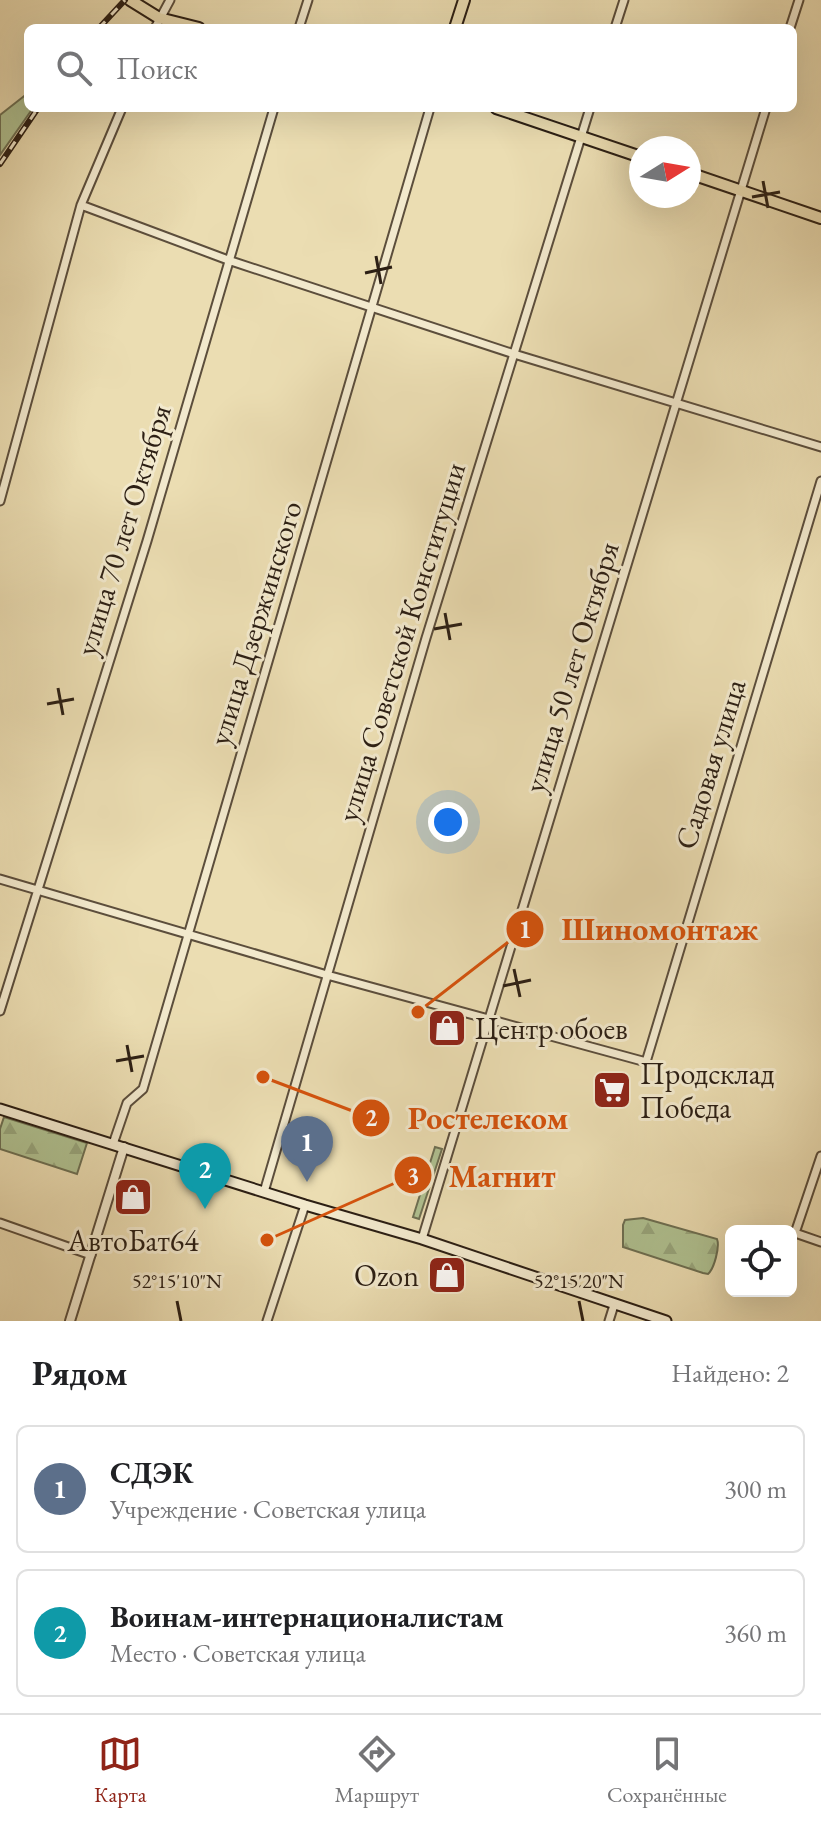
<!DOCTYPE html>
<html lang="ru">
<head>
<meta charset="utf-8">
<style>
	:root { --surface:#fff; --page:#f2f2f2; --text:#202124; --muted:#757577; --line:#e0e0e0; --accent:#8f2418 }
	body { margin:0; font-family:"EB Garamond",serif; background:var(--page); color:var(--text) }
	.controls { position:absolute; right:24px; bottom:24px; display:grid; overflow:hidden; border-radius:12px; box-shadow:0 8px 32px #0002 }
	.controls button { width:72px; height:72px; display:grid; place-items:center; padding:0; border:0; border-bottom:2px solid var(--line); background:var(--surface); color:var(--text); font:40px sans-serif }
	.compass { position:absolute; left:629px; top:136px; width:72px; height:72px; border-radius:50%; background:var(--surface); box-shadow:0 8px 32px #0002; rotate:79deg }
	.you { position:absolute; left:448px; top:822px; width:28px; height:28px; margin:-20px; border:6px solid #fff; border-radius:50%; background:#1a73e8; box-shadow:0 0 0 12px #1a73e833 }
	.badge { display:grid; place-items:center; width:52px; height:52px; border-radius:50%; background:var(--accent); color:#fff; font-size:26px; font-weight:700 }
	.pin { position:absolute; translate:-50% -66px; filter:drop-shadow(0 2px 4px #0008) }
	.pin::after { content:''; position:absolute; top:42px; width:28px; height:24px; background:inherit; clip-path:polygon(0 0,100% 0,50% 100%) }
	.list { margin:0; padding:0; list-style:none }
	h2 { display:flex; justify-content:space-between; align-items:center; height:104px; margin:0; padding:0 32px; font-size:34px }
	h2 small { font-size:26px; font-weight:400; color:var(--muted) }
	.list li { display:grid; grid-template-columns:52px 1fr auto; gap:24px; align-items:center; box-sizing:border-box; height:128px; margin:0 16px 16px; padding:0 16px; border:2px solid var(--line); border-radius:12px }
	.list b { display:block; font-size:30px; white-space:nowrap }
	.list p { margin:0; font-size:26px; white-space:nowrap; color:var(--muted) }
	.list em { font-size:26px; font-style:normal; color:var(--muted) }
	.icon { flex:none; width:44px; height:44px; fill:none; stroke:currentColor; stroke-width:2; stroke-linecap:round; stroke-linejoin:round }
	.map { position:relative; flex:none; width:821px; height:1321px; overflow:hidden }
	.search { position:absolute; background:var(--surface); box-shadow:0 8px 32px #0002; left:24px; right:24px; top:24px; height:88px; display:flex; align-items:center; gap:20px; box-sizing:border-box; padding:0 28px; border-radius:12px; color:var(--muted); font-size:30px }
	.sheet { height:392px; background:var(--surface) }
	nav { display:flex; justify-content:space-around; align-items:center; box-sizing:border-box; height:112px; border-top:2px solid var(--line); background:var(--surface); font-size:22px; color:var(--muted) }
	nav a { display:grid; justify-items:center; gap:4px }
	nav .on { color:var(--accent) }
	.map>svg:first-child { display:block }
	.green { fill:#b0c292; stroke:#6e7053; stroke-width:2 }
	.forest { fill:url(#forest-firs); stroke:#6e7053; stroke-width:2 }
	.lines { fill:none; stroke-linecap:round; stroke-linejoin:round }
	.minor-casing { stroke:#5c4e3c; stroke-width:11 }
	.tertiary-casing { stroke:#5c4e3c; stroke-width:12 }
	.secondary-casing { stroke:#2c1f14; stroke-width:13 }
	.primary-casing { stroke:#2c1f14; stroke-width:14 }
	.minor { stroke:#f2e9cd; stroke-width:7 }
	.tertiary { stroke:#f2e9cd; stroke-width:8 }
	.secondary { stroke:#f2e9cd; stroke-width:9 }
	.primary { stroke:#ebddb2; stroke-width:10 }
	.rail-casing { stroke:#2c1f14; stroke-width:6 }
	.rail { stroke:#f2e9cd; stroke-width:3; stroke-dasharray:9; stroke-linecap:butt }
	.ticks { fill:none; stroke:#2c1f14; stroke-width:3 }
	.labels { text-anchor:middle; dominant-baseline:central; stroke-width:6; stroke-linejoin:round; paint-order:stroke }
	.street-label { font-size:30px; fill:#2c1f14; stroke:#f2e9cd }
	.poi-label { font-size:30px; fill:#2c1f14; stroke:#f2e9cd; text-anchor:start }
	.ticks-label { font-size:20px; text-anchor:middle; fill:#2c1f14; stroke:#f2e9cd; stroke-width:6; stroke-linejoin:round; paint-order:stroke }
	.leader { fill:none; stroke:#d5530d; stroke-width:3 }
	.callout-dot { fill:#d5530d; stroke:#f2e9cd; stroke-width:3 }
	.mark-label { font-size:24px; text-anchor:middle; font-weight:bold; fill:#fff }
	.callout-label { font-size:32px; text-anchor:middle; font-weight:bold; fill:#d5530d; stroke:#f2e9cd; stroke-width:6; stroke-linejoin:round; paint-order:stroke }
</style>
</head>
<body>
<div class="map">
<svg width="821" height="1321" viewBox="0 0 821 1321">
	<defs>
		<pattern id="forest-firs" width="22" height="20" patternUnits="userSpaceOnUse" patternTransform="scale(2)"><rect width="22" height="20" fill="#b0c292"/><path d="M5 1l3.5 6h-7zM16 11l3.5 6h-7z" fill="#98a67d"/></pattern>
	</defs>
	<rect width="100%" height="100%" fill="#ebddb2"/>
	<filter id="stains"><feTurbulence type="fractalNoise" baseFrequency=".0025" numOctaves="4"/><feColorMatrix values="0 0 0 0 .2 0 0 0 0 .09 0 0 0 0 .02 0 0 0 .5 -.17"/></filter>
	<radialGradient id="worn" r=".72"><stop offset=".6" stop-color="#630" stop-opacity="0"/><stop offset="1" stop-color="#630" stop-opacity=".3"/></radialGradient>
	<!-- green -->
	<path class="green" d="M 28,93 L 28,108 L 33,108 L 0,155 L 0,115 Z
		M 435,1147 L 442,1149 L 419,1219 L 413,1217 Z"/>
	<!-- forest -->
	<path class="forest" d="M 4,1117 L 87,1143 L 77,1174 L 0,1149 L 0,1129 Z
		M 643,1218 L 717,1239 C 720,1247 714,1269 708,1274 L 703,1273 L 623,1247 L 623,1225 L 625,1220 Z"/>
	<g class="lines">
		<defs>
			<path id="minor" d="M 155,28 L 170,0
				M 299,28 L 308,0
				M 615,28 L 624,0
				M 790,28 L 799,0
				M 81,205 L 228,260 L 514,354 L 821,447
				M 0,501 L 81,205 L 122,108
				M 0,879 L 327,975 L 646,1062 L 821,481
				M 0,1011 L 147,541 L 274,108
				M 113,1144 L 127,1103 L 143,1089 L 430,108
				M 821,1156 L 795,1233 L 821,1242
				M 264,1192 L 426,638 L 590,108
				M 0,1223 L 91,1255
				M 422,1239 L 766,108
				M 267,1321 L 305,1205
				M 609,1321 L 614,1305"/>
			<path id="tertiary" d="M 70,1321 L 124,1147"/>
			<path id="secondary" d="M 0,1109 L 305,1205 L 422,1239 L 666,1321"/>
			<path id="primary" d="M 130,0 L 159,18 L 199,28
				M 455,28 L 464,0
				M 496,108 L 641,157
				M 689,173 L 821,218"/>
		</defs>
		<!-- minor casing -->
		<use href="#minor" class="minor-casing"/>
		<!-- tertiary casing -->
		<use href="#tertiary" class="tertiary-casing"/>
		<!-- secondary casing -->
		<use href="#secondary" class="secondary-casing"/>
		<!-- primary casing -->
		<use href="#primary" class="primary-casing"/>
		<!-- minor -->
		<use href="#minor" class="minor"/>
		<!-- tertiary -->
		<use href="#tertiary" class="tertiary"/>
		<!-- secondary -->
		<use href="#secondary" class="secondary"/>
		<!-- primary -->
		<use href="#primary" class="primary"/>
		<defs>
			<path id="rail" d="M 99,28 L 125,0
				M 0,164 L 38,108"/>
		</defs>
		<!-- rail casing -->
		<use href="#rail" class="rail-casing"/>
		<!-- rail -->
		<use href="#rail" class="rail"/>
	</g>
	<!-- ticks -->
	<path class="ticks" d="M 763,181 L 768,208M 752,197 L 780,192M 376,256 L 381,284M 365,273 L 392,267M 445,613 L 450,640M 434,629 L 462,624M 58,688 L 63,715M 47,704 L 74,699M 514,969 L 520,997M 503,986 L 531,980M 127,1045 L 132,1072M 116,1061 L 144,1056M 177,1301 L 181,1321M 579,1301 L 583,1321"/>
	<!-- icons -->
	<defs>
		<symbol id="shop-square" viewBox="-11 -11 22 22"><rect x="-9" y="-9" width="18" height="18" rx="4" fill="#8f2418" stroke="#f2e9cd"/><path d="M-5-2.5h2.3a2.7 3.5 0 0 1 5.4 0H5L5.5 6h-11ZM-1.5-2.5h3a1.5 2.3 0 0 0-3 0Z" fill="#fff"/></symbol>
		<symbol id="supermarket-square" viewBox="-11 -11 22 22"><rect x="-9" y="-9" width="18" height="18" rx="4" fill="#8f2418" stroke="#f2e9cd"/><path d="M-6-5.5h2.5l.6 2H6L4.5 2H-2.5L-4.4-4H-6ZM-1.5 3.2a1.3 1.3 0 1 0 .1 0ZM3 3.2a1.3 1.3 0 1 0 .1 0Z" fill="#fff"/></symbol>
	</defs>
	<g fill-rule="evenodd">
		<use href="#shop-square" x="425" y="1006" width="44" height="44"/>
		<use href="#supermarket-square" x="590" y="1068" width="44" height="44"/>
		<use href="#shop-square" x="111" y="1175" width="44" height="44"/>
		<use href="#shop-square" x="425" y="1253" width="44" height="44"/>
	</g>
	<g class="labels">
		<!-- street labels -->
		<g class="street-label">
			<text transform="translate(123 530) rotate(-73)">улица 70 лет Октября</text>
			<text transform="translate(255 623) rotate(-73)">улица Дзержинского</text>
			<text transform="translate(401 642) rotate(-73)">улица Советской Конституции</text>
			<text transform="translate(571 667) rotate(-73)">улица 50 лет Октября</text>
			<text transform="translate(710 764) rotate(-73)">Садовая улица</text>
		</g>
		<!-- poi labels -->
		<g class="poi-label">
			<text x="475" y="1028">Центр обоев</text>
			<text x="640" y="1073">Продсклад<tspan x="640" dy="34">Победа</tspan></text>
			<text x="133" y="1240" text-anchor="middle">АвтоБат64</text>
			<text x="419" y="1275" text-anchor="end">Ozon</text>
		</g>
	</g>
	<g class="ticks-label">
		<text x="177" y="1288">52°15'10"N</text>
		<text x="579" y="1288">52°15'20"N</text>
	</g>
	<!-- callouts -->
	<path class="leader" d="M418 1012L525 929M263 1077L371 1118M267 1240L413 1175"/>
	<g class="callout-dot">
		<circle cx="418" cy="1012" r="8"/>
		<circle cx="263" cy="1077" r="8"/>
		<circle cx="267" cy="1240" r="8"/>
		<circle cx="525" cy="929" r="20"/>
		<circle cx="371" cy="1118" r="20"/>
		<circle cx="413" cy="1175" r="20"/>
	</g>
	<g class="mark-label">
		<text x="525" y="938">1</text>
		<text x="371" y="1126">2</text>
		<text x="413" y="1184">3</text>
	</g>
	<g class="callout-label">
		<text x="660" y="940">Шиномонтаж</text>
		<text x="488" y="1129">Ростелеком</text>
		<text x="502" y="1187">Магнит</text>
	</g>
	<rect width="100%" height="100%" filter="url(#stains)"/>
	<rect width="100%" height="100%" fill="url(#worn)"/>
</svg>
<div class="controls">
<button><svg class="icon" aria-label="locate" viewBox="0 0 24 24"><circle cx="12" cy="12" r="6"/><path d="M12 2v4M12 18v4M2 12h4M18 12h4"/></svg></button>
</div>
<svg class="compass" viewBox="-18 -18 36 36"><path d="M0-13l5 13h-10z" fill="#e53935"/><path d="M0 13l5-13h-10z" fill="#757577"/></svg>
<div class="you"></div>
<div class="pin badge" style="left:307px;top:1182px;background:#5c6f8a">1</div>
<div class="pin badge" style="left:205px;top:1209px;background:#0f9aa8">2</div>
<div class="search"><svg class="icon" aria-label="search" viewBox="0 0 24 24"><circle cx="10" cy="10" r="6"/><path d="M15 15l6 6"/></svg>Поиск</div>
</div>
<section class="sheet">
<h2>Рядом<small>Найдено: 2</small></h2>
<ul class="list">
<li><span class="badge" style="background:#5c6f8a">1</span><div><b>СДЭК</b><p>Учреждение · Советская улица</p></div><em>300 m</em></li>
<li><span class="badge" style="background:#0f9aa8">2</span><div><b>Воинам-интернационалистам</b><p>Место · Советская улица</p></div><em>360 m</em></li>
</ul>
</section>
<nav>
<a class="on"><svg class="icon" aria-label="map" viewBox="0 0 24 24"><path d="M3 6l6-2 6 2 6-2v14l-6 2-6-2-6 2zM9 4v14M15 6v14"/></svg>Карта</a>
<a><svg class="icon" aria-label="directions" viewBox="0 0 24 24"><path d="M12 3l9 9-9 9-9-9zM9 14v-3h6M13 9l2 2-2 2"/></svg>Маршрут</a>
<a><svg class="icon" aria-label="saved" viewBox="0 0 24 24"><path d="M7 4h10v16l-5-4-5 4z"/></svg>Сохранённые</a>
</nav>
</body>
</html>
